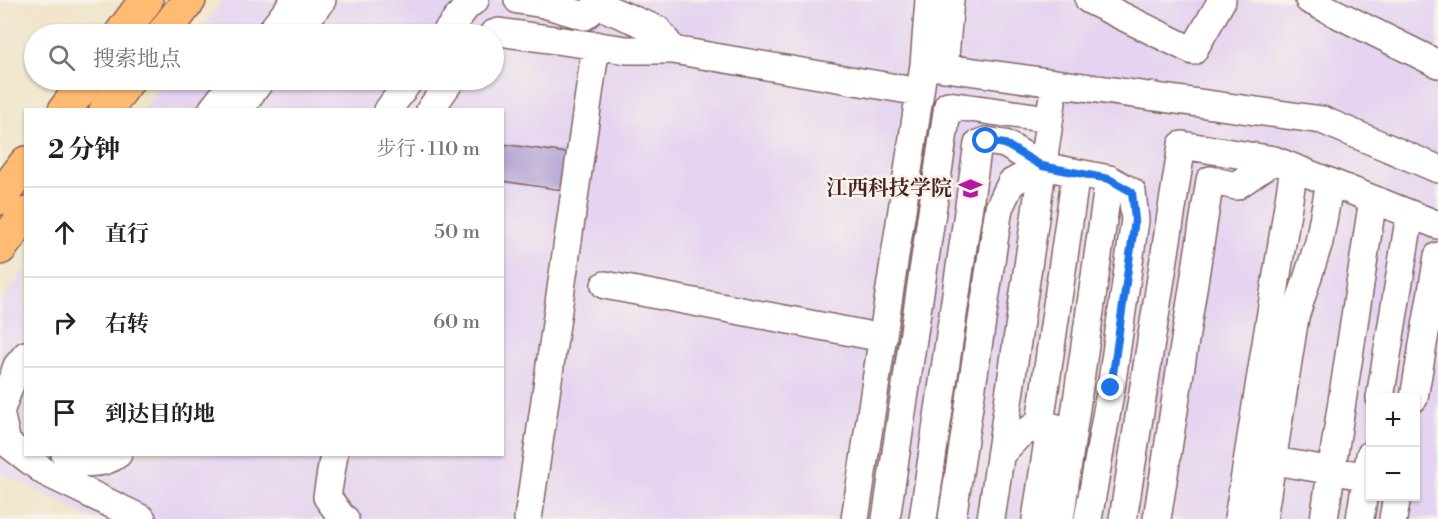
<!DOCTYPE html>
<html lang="zh">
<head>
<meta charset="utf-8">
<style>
	:root { --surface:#fff; --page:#f6f6f6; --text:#222; --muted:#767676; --line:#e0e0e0 }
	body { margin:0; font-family:"Libre Bodoni","Noto Serif SC",serif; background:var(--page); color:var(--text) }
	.controls { position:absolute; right:18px; bottom:18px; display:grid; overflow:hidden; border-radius:0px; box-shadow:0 2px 4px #0004 }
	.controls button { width:54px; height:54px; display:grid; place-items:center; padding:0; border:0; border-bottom:2px solid var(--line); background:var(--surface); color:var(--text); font:30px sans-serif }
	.stop { position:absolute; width:18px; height:18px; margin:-14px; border:4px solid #1a73e8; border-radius:50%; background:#fff }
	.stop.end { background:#1a73e8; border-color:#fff; box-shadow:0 2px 6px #0008 }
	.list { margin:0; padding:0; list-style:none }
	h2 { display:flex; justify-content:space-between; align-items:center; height:78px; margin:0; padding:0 24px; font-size:26px }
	h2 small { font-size:20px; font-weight:400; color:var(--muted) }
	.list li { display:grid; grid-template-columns:39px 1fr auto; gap:18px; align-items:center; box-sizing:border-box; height:90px; padding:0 24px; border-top:2px solid var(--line) }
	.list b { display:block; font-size:22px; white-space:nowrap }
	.list em { font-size:20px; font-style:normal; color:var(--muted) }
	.icon { flex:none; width:33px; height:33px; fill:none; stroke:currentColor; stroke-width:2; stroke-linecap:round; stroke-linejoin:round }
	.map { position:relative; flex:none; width:1438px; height:519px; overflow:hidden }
	.search { position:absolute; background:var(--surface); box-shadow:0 2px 4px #0004; left:24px; top:24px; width:480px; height:66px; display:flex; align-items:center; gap:15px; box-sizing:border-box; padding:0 21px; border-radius:33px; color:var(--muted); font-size:22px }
	.panel { position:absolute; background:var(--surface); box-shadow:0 2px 4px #0004; left:24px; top:108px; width:480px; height:348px; border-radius:0px }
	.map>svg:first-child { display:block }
	.built { fill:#e4d3f1; fill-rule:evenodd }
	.building { fill:#b8a9d6 }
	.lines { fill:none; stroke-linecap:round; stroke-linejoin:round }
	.minor-casing { stroke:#846461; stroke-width:30 }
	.major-casing { stroke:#846461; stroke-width:36 }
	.minor { stroke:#fff; stroke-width:27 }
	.major { stroke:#ffbb71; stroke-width:33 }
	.route { stroke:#1a73e8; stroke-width:8 }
	.labels { text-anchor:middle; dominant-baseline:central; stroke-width:5; stroke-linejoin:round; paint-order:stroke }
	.poi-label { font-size:21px; font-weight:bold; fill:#4a1f2b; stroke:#f7f3e8; text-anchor:end }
</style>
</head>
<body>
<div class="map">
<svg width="1438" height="519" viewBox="0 0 1438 519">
	<rect width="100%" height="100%" fill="#f7f3e8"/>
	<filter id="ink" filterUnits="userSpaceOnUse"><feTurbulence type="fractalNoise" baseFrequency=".0167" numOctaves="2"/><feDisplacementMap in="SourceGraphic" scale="12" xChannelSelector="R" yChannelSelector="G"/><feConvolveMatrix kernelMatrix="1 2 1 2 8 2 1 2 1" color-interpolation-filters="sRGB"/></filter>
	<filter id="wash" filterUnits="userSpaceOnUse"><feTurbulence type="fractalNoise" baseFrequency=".008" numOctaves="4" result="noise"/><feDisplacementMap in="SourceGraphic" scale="24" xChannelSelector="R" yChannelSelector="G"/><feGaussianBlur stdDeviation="1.35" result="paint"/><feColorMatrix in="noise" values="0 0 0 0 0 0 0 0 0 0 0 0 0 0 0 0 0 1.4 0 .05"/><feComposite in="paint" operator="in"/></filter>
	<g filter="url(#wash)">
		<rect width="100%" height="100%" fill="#efe3c6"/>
		<!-- built -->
		<path class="built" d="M 223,0 L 1438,0 L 1438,519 L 94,519 L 0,472 L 0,303 L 25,268 L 26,454 L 502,454 L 502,110 L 143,109 L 165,80 L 494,80 L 494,34 L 198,34 ZM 1370,398 L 1416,398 L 1416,496 L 1370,496 Z"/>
		<g id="blocks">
			<!-- building -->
			<path class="building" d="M 502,144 L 567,153 L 562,190 L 502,181 Z"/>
		</g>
	</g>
	<g filter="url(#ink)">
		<use href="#blocks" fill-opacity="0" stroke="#846461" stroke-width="1.5"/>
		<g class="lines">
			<defs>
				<path id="minor" d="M 518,0 L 544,4 L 585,16 L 598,5 L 599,0
					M 1089,0 L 1193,51 L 1222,0
					M 1309,0 L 1438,64
					M 598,5 L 658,30 L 673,50 L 920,92
					M 269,34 L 295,0
					M 295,34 L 322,0
					M 445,34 L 467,6 L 475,0
					M 493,34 L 499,32 L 627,50 L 673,50
					M 924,65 L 929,0
					M 944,68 L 950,0
					M 212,110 L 235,80
					M 239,110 L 261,80
					M 388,110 L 410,80
					M 430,110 L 451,80
					M 605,285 L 883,338
					M 26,355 L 17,366 L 0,412 L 7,443 L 45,472 L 142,519
					M 1380,398 L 1410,214
					M 1414,398 L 1438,256
					M 65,454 C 79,466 104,465 118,454
					M 334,454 L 327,497 L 341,516 L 345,519
					M 1000,455 L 1018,436 L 1040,423 L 1076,173
					M 1256,458 L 1370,477
					M 528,519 L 596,45
					M 855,519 L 924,65 L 1322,120 L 1438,169
					M 886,519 L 948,105 L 1049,119
					M 923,519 L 978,144 L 986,141 L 1005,144 L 1042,166 L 1109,179 L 1132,192 L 1135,220 L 1111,388 L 1088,519
					M 952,519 L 999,208 L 1011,183 L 1042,166
					M 991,519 L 1052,102
					M 1036,519 L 1048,441 L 1040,423 L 1057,428
					M 1060,519 L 1109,179
					M 1123,519 L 1182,145 L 1274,160 L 1438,225
					M 1157,519 L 1210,180 L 1236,186 L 1274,160
					M 1238,519 L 1294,168
					M 1263,519 L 1295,317 L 1319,242 L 1330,182
					M 1324,519 L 1373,199
					M 1360,519 L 1370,455
					M 1393,519 L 1397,496"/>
				<path id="major" d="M 121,34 L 146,0
					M 163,34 L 189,0
					M 65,110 L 87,80
					M 106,110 L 128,80
					M 0,198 L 26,163
					M 0,248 L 26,214"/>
			</defs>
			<!-- minor casing -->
			<use href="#minor" class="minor-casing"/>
			<!-- major casing -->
			<use href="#major" class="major-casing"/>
			<!-- minor -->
			<use href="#minor" class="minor"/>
			<!-- major -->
			<use href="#major" class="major"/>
		</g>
	</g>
	<g class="lines" filter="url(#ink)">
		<!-- route -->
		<path class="route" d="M 986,141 L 1005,144 L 1042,166 L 1109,179 L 1132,192 L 1135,220 L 1111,388"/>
	</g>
	<!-- icons -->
	<defs>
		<symbol id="university-bare" viewBox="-9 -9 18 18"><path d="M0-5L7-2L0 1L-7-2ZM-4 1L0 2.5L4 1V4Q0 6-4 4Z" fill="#b5179e" stroke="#f7f3e8" stroke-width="2.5" paint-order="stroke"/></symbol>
	</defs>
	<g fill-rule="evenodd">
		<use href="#university-bare" x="954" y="172" width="33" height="33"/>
	</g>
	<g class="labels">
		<!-- poi labels -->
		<g class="poi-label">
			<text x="952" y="189">江西科技学院</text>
		</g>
	</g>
</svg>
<div class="controls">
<button>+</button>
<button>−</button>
</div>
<div class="stop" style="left:986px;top:141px"></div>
<div class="stop end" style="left:1111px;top:388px"></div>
<div class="search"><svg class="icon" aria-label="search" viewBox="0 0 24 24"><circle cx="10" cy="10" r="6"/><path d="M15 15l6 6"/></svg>搜索地点</div>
<section class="panel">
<h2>2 分钟<small>步行 · 110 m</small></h2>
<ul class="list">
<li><svg class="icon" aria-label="ahead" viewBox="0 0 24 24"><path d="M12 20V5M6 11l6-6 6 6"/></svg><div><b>直行</b></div><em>50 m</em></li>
<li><svg class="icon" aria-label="right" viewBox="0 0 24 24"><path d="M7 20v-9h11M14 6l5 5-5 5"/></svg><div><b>右转</b></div><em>60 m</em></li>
<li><svg class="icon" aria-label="arrive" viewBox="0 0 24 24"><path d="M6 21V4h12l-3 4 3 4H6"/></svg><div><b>到达目的地</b></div></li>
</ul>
</section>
</div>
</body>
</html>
